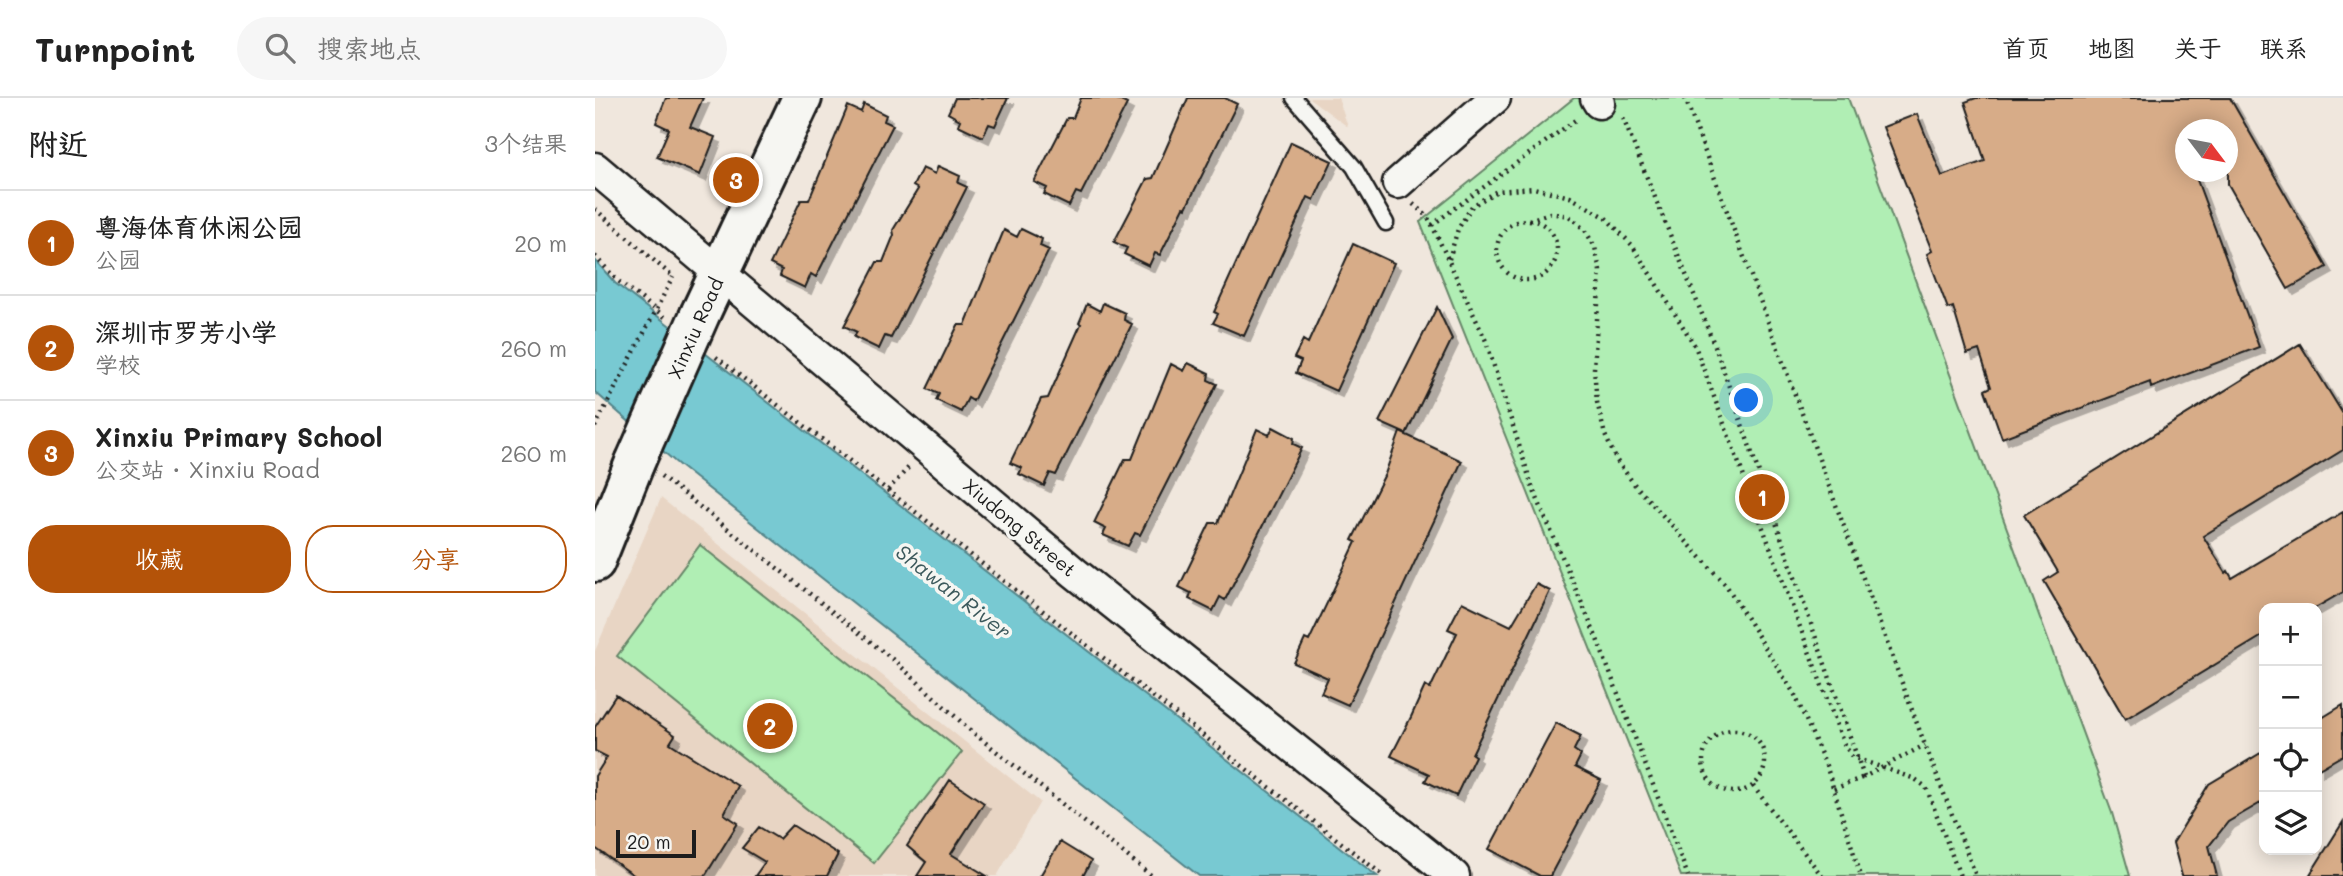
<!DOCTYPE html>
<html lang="zh">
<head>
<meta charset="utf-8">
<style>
	:root { --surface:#fff; --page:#f6f6f6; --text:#222; --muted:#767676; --line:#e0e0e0; --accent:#b45309 }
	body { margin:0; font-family:Mali,"LXGW WenKai TC",sans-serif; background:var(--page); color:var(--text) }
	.controls { position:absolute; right:21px; bottom:21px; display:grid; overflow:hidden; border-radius:14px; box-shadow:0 4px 18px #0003 }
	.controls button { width:63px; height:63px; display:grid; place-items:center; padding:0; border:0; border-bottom:2px solid var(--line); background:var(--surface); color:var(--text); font:35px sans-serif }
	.compass { position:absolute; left:1580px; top:21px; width:63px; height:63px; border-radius:50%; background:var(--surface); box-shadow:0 4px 18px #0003; rotate:122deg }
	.scale { position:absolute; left:21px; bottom:18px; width:80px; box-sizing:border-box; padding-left:7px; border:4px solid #1c1c1c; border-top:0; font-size:19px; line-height:24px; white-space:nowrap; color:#1c1c1c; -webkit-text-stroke:5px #f6f6f2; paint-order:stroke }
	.you { position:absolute; left:1152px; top:303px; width:24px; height:24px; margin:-18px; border:5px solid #fff; border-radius:50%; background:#1a73e8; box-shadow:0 0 0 10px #1a73e833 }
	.badge { display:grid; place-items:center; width:46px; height:46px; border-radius:50%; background:var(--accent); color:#fff; font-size:23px; font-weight:700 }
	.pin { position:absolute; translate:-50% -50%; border:4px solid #fff; box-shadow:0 2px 7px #0006 }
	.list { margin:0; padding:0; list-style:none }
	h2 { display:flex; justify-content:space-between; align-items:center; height:91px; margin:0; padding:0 28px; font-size:30px }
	h2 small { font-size:23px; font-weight:400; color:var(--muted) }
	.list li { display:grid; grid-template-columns:46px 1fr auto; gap:21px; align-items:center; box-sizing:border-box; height:105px; padding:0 28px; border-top:2px solid var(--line) }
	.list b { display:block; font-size:26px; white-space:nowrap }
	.list p { margin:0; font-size:23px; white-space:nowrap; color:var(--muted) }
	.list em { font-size:23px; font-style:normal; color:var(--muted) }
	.actions { display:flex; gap:14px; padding:21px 28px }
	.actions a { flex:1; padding:16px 0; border:2px solid var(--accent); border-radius:28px; text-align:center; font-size:24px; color:var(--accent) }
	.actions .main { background:var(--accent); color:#fff }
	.icon { flex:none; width:38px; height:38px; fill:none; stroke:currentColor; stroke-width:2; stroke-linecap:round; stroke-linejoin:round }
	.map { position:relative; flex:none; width:1748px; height:778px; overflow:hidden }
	header { display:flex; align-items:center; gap:42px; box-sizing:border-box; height:98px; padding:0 35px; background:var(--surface); border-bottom:2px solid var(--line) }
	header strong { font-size:33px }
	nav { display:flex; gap:38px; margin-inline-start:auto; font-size:24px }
	.search { width:490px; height:63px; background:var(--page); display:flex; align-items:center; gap:18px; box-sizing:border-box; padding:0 24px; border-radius:38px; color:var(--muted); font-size:26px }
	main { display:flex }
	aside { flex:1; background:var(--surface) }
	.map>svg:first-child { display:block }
	.built { fill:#e8d5c4 }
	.green { fill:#b0eeb4; stroke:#668568; stroke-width:2 }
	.water { fill:#78c9d2; stroke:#538489; stroke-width:2 }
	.building { fill:#d7ac88; stroke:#1c1c1c; stroke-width:2; filter:url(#shadow) }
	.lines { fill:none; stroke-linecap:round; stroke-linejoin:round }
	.lane-casing { stroke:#1c1c1c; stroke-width:19 }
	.street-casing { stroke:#1c1c1c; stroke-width:35 }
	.secondary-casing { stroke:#1c1c1c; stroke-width:44 }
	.path { stroke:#1c1c1c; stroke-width:4.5; stroke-dasharray:2 5; stroke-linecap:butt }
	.lane { stroke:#f6f6f2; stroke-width:14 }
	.street { stroke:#f6f6f2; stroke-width:30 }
	.secondary { stroke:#f6f6f2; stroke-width:38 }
	.secondary-bridge-casing { stroke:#1c1c1c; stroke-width:44; stroke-linecap:butt }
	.path-bridge { stroke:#1c1c1c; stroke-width:4.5; stroke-dasharray:2 5; stroke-linecap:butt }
	.secondary-bridge { stroke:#f6f6f2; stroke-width:38 }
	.labels { text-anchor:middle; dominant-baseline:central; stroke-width:7; stroke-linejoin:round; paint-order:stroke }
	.street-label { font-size:19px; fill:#1c1c1c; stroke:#f6f6f2 }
	.water-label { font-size:21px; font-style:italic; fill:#3c595c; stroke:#f6f6f2 }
</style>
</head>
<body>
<header>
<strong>Turnpoint</strong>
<div class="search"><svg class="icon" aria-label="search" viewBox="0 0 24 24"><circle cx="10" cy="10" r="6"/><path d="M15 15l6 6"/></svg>搜索地点</div>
<nav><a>首页</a><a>地图</a><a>关于</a><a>联系</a></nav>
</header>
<main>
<aside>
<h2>附近<small>3个结果</small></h2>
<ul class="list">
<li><span class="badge">1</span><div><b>粤海体育休闲公园</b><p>公园</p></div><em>20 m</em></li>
<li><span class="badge">2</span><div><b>深圳市罗芳小学</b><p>学校</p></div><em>260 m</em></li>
<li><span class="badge">3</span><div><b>Xinxiu Primary School</b><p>公交站 · Xinxiu Road</p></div><em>260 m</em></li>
</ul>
<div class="actions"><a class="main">收藏</a><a>分享</a></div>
</aside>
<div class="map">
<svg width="1748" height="778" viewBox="0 0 1748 778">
	<defs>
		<filter id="shadow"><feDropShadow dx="6" dy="6" stdDeviation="0" flood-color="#0004"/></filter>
	</defs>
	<rect width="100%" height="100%" fill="#f0e7dd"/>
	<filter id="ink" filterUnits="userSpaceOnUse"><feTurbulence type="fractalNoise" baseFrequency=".0143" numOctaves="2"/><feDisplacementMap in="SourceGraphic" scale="14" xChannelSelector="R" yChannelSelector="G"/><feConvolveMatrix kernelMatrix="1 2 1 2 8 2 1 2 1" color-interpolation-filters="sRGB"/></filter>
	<g filter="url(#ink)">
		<!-- built -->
		<path class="built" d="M 714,0 L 743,0 L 753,29 Z
			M 66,400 L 445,704 L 402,778 L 0,778 L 0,553 Z"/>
		<!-- green -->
		<path class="green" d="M 979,0 L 1253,0 L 1517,715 L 1535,778 L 1086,778 L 825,124 Z
			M 105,447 L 367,654 L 279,765 L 22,558 Z"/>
		<!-- water -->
		<path class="water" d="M 0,162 L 20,185 L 782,778 L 604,778 L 85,368 L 0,294 Z"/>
		<!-- building -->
		<path class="building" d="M 71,0 L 108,0 L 95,29 L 120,39 L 105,77 L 62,59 L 74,31 L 61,25 Z
			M 360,0 L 413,0 L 400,28 L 394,26 L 388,39 L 363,27 L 365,22 L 353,15 Z
			M 486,0 L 520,0 L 532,6 L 486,96 L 481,94 L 474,108 L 449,96 L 452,90 L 439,84 L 472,20 L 478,20 Z
			M 593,0 L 630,0 L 642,6 L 591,110 L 589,109 L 565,157 L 560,155 L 554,168 L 529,156 L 532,150 L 519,144 L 552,81 L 558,80 Z
			M 1381,0 L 1635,0 L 1732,169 L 1693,191 L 1633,86 L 1633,32 L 1591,32 L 1591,35 L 1586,38 L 1591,51 L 1591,74 L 1599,74 L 1664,249 L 1556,290 L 1555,284 L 1407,340 L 1390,292 L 1396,289 L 1384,252 L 1372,256 L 1358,209 L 1353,211 L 1332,156 L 1337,153 L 1288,29 L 1322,16 L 1347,78 L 1390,63 L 1370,4 Z
			M 269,6 L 291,17 L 289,23 L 298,27 L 221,179 L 216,176 L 210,190 L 185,178 L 187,172 L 175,166 L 206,102 L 214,102 L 253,8 L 266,14 Z
			M 696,44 L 737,63 L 719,102 L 713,99 L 649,238 L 618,225 L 623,216 L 619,214 Z
			M 343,68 L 365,78 L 363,85 L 372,89 L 296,240 L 290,238 L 284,251 L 259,239 L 262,234 L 249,228 L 282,164 L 288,164 L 299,137 L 298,132 L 323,91 L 318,88 L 327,70 L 340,76 Z
			M 426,131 L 447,141 L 445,148 L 454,152 L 378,303 L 373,300 L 366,314 L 341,302 L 344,296 L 332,291 L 363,227 L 370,227 L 409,132 L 422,139 Z
			M 758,146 L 799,165 L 741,293 L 701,275 L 706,263 L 699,260 L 708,242 L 713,245 Z
			M 508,205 L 530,215 L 529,222 L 537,226 L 461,377 L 455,375 L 449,388 L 424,376 L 427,370 L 415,365 L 446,301 L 453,300 L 486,226 L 484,225 L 492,206 L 505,213 Z
			M 842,209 L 857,241 L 811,336 L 784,324 Z
			M 1705,246 L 1748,316 L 1748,352 L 1608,438 L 1631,475 L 1633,473 L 1637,480 L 1748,414 L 1748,494 L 1720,510 L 1669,510 L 1669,537 L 1530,621 L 1449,483 L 1463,474 L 1429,417 Z
			M 593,265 L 614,275 L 613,282 L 622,286 L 545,437 L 540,435 L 533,448 L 508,437 L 511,431 L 499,425 L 530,361 L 537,361 L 576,266 L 589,273 Z
			M 678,329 L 699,340 L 698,346 L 707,350 L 630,502 L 625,499 L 618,513 L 594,501 L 596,495 L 584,489 L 615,425 L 623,425 L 662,331 L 674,337 Z
			M 805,334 L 867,363 L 753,607 L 726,595 L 733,580 L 699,565 L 710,541 L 714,543 L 761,444 L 757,442 L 790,376 Z
			M 941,486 L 955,493 L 877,656 L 880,658 L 861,698 L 830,683 L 834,676 L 796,658 L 816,619 L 830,588 L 835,591 L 862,535 L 853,531 L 867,504 L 916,528 Z
			M 21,597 L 80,637 L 75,645 L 143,688 L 129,716 L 143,725 L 110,778 L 40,778 L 0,750 L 0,678 L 12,659 L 0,653 L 0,629 Z
			M 1748,607 L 1748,657 L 1722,672 L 1722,623 Z
			M 961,625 L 986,638 L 979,652 L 986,657 L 980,669 L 1006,682 L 955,778 L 945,778 L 894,751 Z
			M 1669,653 L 1669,703 L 1633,724 L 1614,748 L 1622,778 L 1587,778 L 1578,745 L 1614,686 Z
			M 355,682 L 389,705 L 356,756 L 392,778 L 322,778 L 331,764 L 312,748 Z
			M 1748,724 L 1748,778 L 1714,778 Z
			M 197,727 L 243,756 L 232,778 L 160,778 L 170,764 L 147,750 L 164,729 L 184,741 Z
			M 465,744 L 496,763 L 488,778 L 445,778 Z"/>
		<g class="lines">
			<defs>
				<path id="lane" d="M 699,0 L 759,69 L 791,125"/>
				<path id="street" d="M 1001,0 L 1004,5
					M 0,70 L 480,475 L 859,778
					M 803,85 L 900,0"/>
				<path id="secondary" d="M 106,214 L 207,0
					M 0,464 L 40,364"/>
			</defs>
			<!-- lane casing -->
			<use href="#lane" class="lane-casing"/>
			<!-- street casing -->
			<use href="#street" class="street-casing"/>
			<!-- secondary casing -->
			<use href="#secondary" class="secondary-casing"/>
			<!-- path -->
			<path class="path" d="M 1090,0 L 1330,647 L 1381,778
				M 1028,20 L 1121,251 L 1269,679 L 1330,647
				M 818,106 L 832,118 L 837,127 L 891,243 L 937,388 L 1002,541 L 1093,778
				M 0,111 L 78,179
				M 934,122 L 955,115 L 974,118 L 990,132 L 1000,149 L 1005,173 L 999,271 L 1002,304 L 1010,337 L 1022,363 L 1040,387 L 1131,487 L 1200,597 L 1232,670 L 1266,778
				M902 152a30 30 0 1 1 60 0a30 30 0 1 1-60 0Z
				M 837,127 L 983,20
				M 0,158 L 22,182 L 70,219
				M 121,259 L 789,778
				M 66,378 L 301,564 L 376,633 L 557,778
				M 293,392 L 314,369
				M1108 663a31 31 0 1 1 62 0a31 31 0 1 1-62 0Z
				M 1158,688 L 1227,778
				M 1239,691 L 1269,679"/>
			<!-- lane -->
			<use href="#lane" class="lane"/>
			<!-- street -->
			<use href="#street" class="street"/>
			<!-- secondary -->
			<use href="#secondary" class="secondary"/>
			<defs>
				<path id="secondary-bridge" d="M 40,364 L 106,214"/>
			</defs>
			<!-- secondary-bridge casing -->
			<use href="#secondary-bridge" class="secondary-bridge-casing"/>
			<!-- path-bridge -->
			<path class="path-bridge" d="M 854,161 L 863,131 L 877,108 L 902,93 L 939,90 L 975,99 L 1010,119 L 1037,147 L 1100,248 L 1248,644 L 1257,659 L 1320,681 L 1331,689 L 1365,778
				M 0,329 L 78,179"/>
			<!-- secondary-bridge -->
			<use href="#secondary-bridge" class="secondary-bridge"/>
		</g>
	</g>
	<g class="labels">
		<!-- street labels -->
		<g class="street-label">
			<text transform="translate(100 230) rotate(-66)">Xinxiu Road</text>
			<text transform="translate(425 429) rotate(40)">Xiudong Street</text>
		</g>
		<!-- water labels -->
		<g class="water-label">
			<text transform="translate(359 493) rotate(38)">Shawan River</text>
		</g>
	</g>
</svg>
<div class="controls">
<button>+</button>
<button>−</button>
<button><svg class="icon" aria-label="locate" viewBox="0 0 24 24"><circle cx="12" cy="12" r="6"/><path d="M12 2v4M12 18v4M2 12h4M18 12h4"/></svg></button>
<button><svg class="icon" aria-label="layers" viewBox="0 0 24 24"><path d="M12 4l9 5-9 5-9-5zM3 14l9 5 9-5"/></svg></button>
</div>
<svg class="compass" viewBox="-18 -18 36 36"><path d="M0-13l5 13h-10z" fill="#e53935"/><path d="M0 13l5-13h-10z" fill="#767676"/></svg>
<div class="scale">20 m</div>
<div class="you"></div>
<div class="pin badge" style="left:1167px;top:399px">1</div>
<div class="pin badge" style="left:175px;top:628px">2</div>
<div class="pin badge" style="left:141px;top:82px">3</div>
</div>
</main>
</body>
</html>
